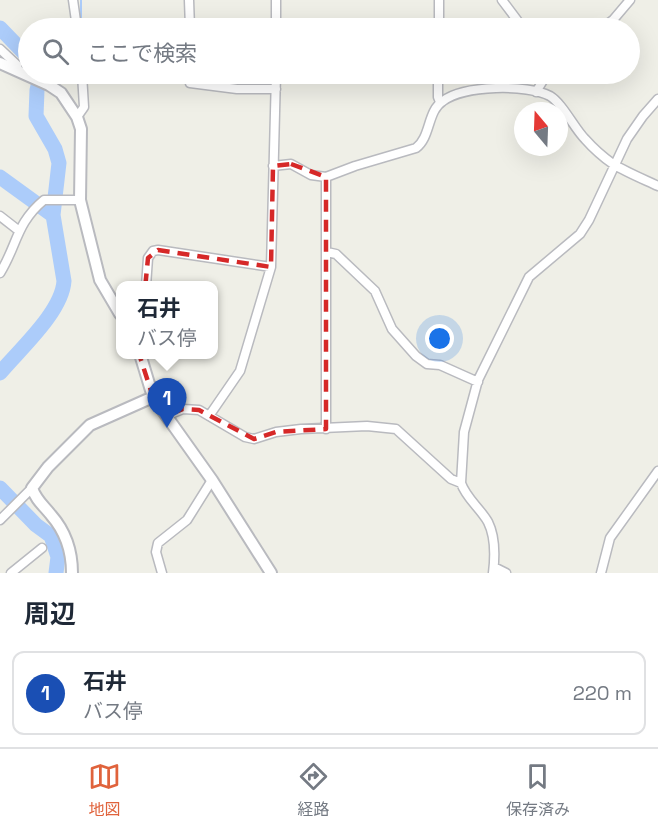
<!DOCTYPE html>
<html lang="ja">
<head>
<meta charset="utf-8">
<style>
	:root { --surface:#fff; --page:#f2f2f3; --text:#1f2937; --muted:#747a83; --line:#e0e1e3; --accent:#e0633c }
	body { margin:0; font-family:"Space Grotesk","Noto Sans JP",sans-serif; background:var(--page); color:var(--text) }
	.compass { position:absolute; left:514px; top:102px; width:54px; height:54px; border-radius:50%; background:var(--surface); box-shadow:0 6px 24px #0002; rotate:341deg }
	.you { position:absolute; left:440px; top:339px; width:21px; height:21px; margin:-15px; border:4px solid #fff; border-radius:50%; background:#1a73e8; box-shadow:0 0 0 9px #1a73e833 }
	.badge { display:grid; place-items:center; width:39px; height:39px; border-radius:50%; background:var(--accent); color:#fff; font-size:20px; font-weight:700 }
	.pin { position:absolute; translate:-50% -50px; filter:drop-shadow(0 2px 3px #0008) }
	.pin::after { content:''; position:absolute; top:32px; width:21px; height:18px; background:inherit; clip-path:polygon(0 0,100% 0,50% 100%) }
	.popup { position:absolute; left:116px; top:281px; width:102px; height:78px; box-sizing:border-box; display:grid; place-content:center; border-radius:12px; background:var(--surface); filter:drop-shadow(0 2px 4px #0005); font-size:20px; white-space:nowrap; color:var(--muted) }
	.popup b { font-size:22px; color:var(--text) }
	.popup::after { content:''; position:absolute; left:50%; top:100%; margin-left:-12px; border:12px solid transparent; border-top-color:var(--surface) }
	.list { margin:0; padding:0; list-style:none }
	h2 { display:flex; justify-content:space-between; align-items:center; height:78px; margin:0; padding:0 24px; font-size:26px }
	h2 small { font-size:20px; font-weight:400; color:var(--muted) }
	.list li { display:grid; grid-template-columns:39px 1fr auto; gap:18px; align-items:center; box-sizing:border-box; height:84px; margin:0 12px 12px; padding:0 12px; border:2px solid var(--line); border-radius:12px }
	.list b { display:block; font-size:22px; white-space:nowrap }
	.list p { margin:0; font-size:20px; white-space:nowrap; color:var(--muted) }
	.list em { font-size:20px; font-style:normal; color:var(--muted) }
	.icon { flex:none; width:33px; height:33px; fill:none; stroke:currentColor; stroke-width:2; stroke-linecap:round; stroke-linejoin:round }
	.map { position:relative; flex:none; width:658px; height:573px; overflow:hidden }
	.search { position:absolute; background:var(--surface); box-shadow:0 6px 24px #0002; left:18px; right:18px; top:18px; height:66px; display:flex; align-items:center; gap:15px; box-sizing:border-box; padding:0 21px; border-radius:33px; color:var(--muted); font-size:22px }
	.sheet { height:174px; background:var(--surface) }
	nav { display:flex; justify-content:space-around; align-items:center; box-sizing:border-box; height:84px; border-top:2px solid var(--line); background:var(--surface); font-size:16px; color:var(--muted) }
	nav a { display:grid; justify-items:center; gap:3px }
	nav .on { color:var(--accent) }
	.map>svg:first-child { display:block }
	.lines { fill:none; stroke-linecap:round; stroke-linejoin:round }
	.stream { stroke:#acccfa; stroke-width:2 }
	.river { stroke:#acccfa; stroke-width:15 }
	.minor-casing { stroke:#b9babf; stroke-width:11 }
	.tertiary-casing { stroke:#b9babf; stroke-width:14 }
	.minor { stroke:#fff; stroke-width:8 }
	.tertiary { stroke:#fff; stroke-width:10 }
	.marked { fill:none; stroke:#d62828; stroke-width:4.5; stroke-dasharray:12 8; stroke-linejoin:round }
</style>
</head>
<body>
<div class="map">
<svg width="658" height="573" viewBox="0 0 658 573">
	<rect width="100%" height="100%" fill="#efefe7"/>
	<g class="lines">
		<!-- stream -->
		<path class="stream" d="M 81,0 L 81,28"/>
		<!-- river -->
		<path class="river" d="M 0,28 L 28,57
			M 0,177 L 51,214
			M 0,373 C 20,349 62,312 64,281 L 53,215 L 59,163 L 55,149 L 36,116 L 37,90 L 41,74
			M 0,488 L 36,525 L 51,536 L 58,557 L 56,573"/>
		<defs>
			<path id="minor" d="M 73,0 L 77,28
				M 189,0 L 190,28
				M 276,0 L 276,28
				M 502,0 L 523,28
				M 439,28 L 439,0
				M 602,28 L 613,20 L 630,0
				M 0,49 L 17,65 L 18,71
				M 190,74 L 190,83 L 237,89 L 276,89
				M 438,74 L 438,97 L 440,102
				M 82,76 L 95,74
				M 536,92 L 547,74
				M 77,117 L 84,107 L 82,74
				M 273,166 L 291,164 L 311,175 L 326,177 L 355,166 L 416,148 C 431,137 427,111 443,101 C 464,85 527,84 550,96 C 563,104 574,128 585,139 C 593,148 603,157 613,164 C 626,172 643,179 658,186
				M 0,216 L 18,230
				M 327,252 L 336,254 L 375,291 L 392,329 L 416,356 L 427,364 L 440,365 L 478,382
				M 0,273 C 17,246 16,223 44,200 L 80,200
				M 146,286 L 148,258 L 153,251 L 158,250 L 271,267
				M 166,416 L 183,409 L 199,410 L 245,437 L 254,439 L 276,432 L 301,429 L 367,426 L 396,429 L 451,479 L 461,483
				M 209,416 L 240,371 L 271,267 L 276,74
				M 326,429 L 326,177
				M 0,520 L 32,488
				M 494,567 L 506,573
				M 11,573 L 42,548
				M 162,573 L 156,552 L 158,543 L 187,520 L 212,480
				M 493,573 C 495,557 495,536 488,522 C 480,508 466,498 461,483 L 464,432 L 478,380 L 529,277 L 580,234 L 589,220 L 627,139 L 643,116 L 658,99
				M 601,573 L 610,538 L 658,471"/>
			<path id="tertiary" d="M 0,63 L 49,85 L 61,93 L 77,117 L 81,129 L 80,200 L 100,280 L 120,314
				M 140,354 L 153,397 L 212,480 L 271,573
				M 72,573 C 72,551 66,532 51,515 C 43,505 36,500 32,488 L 48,467 L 90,425 L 153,397"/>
		</defs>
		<!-- minor casing -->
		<use href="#minor" class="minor-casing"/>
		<!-- tertiary casing -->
		<use href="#tertiary" class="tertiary-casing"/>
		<!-- minor -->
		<use href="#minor" class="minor"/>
		<!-- tertiary -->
		<use href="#tertiary" class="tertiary"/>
	</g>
	<!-- marked area -->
	<path class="marked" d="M 291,164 L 326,177 L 326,429 L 276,432 L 254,439 L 199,410 L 183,409 L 166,416 L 153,397 L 131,329 L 144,299 L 148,258 L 158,250 L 271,267 L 273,166 Z"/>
</svg>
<svg class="compass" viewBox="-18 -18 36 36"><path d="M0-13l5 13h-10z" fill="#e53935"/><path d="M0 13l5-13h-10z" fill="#747a83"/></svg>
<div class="you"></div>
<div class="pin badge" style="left:167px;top:428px;background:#1a4fb4">1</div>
<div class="popup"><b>石井</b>バス停</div>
<div class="search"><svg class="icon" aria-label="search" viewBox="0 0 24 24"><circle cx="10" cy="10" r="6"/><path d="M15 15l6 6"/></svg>ここで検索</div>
</div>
<section class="sheet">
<h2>周辺<small></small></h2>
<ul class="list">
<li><span class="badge" style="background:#1a4fb4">1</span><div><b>石井</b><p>バス停</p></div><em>220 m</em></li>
</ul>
</section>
<nav>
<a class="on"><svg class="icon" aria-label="map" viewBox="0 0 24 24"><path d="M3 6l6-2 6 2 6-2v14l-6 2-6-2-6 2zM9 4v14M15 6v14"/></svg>地図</a>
<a><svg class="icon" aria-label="directions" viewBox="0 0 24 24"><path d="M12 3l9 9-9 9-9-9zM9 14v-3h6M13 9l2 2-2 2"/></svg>経路</a>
<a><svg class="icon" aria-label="saved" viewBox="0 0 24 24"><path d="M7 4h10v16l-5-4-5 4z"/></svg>保存済み</a>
</nav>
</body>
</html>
